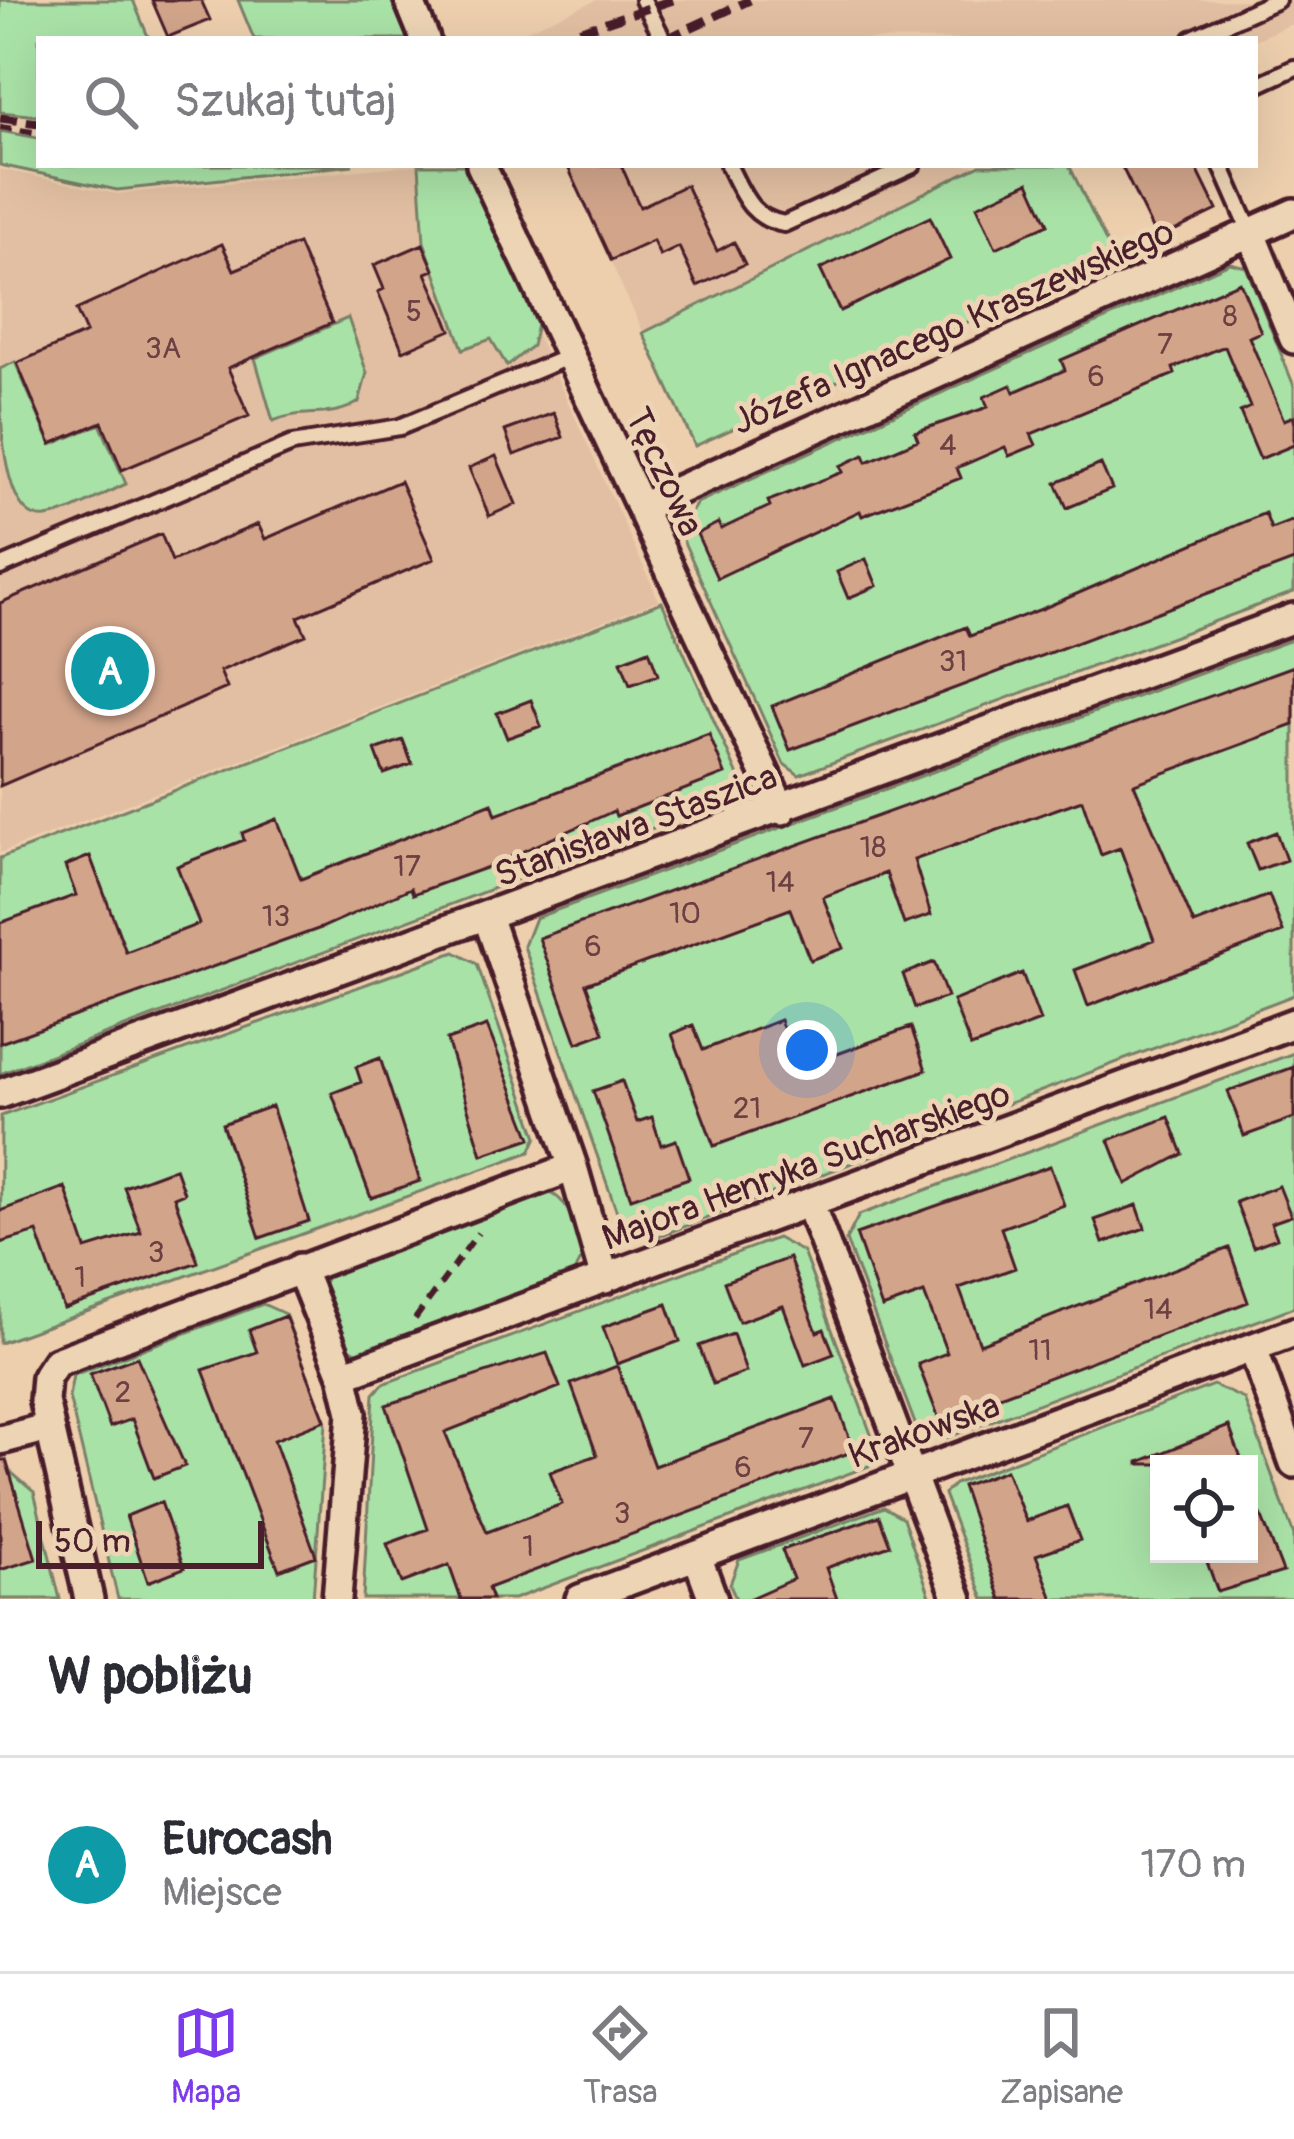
<!DOCTYPE html>
<html lang="pl">
<head>
<meta charset="utf-8">
<style>
	:root { --surface:#fff; --page:#f7f7f7; --text:#2b2b33; --muted:#7c7c81; --line:#e1e1e2; --accent:#7c3aed }
	body { margin:0; font-family:Pangolin,sans-serif; background:var(--page); color:var(--text) }
	.controls { position:absolute; right:36px; bottom:36px; display:grid; overflow:hidden; border-radius:0px; box-shadow:0 12px 48px #0002 }
	.controls button { width:108px; height:108px; display:grid; place-items:center; padding:0; border:0; border-bottom:3px solid var(--line); background:var(--surface); color:var(--text); font:60px sans-serif }
	.scale { position:absolute; left:36px; bottom:30px; width:228px; box-sizing:border-box; padding-left:12px; border:6px solid #4a1f2b; border-top:0; font-size:33px; line-height:42px; white-space:nowrap; color:#4a1f2b; -webkit-text-stroke:9px #ecd4b4; paint-order:stroke }
	.you { position:absolute; left:807px; top:1050px; width:42px; height:42px; margin:-30px; border:9px solid #fff; border-radius:50%; background:#1a73e8; box-shadow:0 0 0 18px #1a73e833 }
	.badge { display:grid; place-items:center; width:78px; height:78px; border-radius:50%; background:var(--accent); color:#fff; font-size:39px; font-weight:700 }
	.pin { position:absolute; translate:-50% -50%; border:6px solid #fff; box-shadow:0 3px 12px #0006 }
	.list { margin:0; padding:0; list-style:none }
	h2 { display:flex; justify-content:space-between; align-items:center; height:156px; margin:0; padding:0 48px; font-size:51px }
	h2 small { font-size:39px; font-weight:400; color:var(--muted) }
	.list li { display:grid; grid-template-columns:78px 1fr auto; gap:36px; align-items:center; box-sizing:border-box; height:216px; padding:0 48px; border-top:3px solid var(--line) }
	.list b { display:block; font-size:45px; white-space:nowrap }
	.list p { margin:0; font-size:39px; white-space:nowrap; color:var(--muted) }
	.list em { font-size:39px; font-style:normal; color:var(--muted) }
	.icon { flex:none; width:66px; height:66px; fill:none; stroke:currentColor; stroke-width:2; stroke-linecap:round; stroke-linejoin:round }
	.map { position:relative; flex:none; width:1294px; height:1599px; overflow:hidden }
	.search { position:absolute; background:var(--surface); box-shadow:0 12px 48px #0002; left:36px; right:36px; top:36px; height:132px; display:flex; align-items:center; gap:30px; box-sizing:border-box; padding:0 42px; border-radius:0px; color:var(--muted); font-size:45px }
	.sheet { height:372px; background:var(--surface) }
	nav { display:flex; justify-content:space-around; align-items:center; box-sizing:border-box; height:168px; border-top:3px solid var(--line); background:var(--surface); font-size:33px; color:var(--muted) }
	nav a { display:grid; justify-items:center; gap:6px }
	nav .on { color:var(--accent) }
	.map>svg:first-child { display:block }
	.built { fill:#e2bfa2 }
	.green { fill:#a9e2a7; stroke:#7a8069; stroke-width:3; fill-rule:evenodd }
	.building { fill:#d2a58b; stroke:#4a1f2b; stroke-width:3 }
	.lines { fill:none; stroke-linecap:round; stroke-linejoin:round }
	.service-casing { stroke:#4a1f2b; stroke-width:22 }
	.minor-casing { stroke:#4a1f2b; stroke-width:36 }
	.path { stroke:#4a1f2b; stroke-width:6; stroke-dasharray:12 9; stroke-linecap:butt }
	.service { stroke:#ecd4b4; stroke-width:14 }
	.minor { stroke:#ecd4b4; stroke-width:27 }
	.rail { stroke:#4a1f2b; stroke-width:9; stroke-dasharray:18 9; stroke-linecap:butt }
	.labels { text-anchor:middle; dominant-baseline:central; stroke-width:10; stroke-linejoin:round; paint-order:stroke }
	.number-label { font-size:30px; fill:#6c4043 }
	.street-label { font-size:36px; fill:#4a1f2b; stroke:#ecd4b4 }
</style>
</head>
<body>
<div class="map">
<svg width="1294" height="1599" viewBox="0 0 1294 1599">
	<rect width="100%" height="100%" fill="#edcfae"/>
	<filter id="ink" filterUnits="userSpaceOnUse"><feTurbulence type="fractalNoise" baseFrequency=".00833" numOctaves="2"/><feDisplacementMap in="SourceGraphic" scale="24" xChannelSelector="R" yChannelSelector="G"/><feConvolveMatrix kernelMatrix="1 2 1 2 8 2 1 2 1" color-interpolation-filters="sRGB"/></filter>
	<g filter="url(#ink)">
		<!-- built -->
		<path class="built" d="M 597,0 L 1294,0 L 1294,23 L 1255,40 L 506,39 Z
			M 412,165 L 459,165 L 659,600 L 0,853 L 0,169 L 117,194 Z
			M 566,165 L 980,165 L 643,332 Z"/>
		<!-- green -->
		<path class="green" d="M 0,0 L 133,0 L 149,39 L 39,39 L 39,116 L 0,112 Z
			M 238,0 L 391,0 L 408,39 L 254,39 Z
			M 0,131 L 39,138 L 39,165 L 353,165 L 117,190 L 0,165 Z
			M 419,165 L 467,165 L 538,320 L 532,346 L 507,366 L 491,339 L 463,349 L 424,242 Z
			M 980,165 L 1069,165 L 1113,256 L 695,446 L 643,333 Z
			M 1230,263 L 1246,267 L 1294,386 L 1294,592 L 799,775 L 784,764 L 679,531 L 697,503 Z
			M 348,318 L 367,373 L 359,402 C 331,420 303,408 273,421 L 255,358 Z
			M 15,362 L 51,445 L 100,424 L 126,484 C 102,494 71,514 46,517 C 0,523 0,405 0,369 Z
			M 662,602 L 739,778 L 733,798 L 0,1074 L 0,858 Z
			M 1294,639 L 1294,995 L 657,1237 L 620,1221 L 524,946 L 535,918 Z
			M 455,952 L 477,964 L 537,1137 L 530,1152 L 0,1343 L 1,1116 Z
			M 1294,1053 L 1294,1307 L 944,1439 L 917,1429 L 846,1240 L 859,1215 Z
			M 540,1191 C 571,1192 574,1231 583,1256 L 571,1278 L 361,1355 L 340,1342 L 320,1292 L 329,1272 Z
			M 777,1238 L 803,1252 L 874,1442 L 869,1466 L 514,1599 L 363,1599 L 374,1394 L 383,1384 Z
			M 263,1304 L 285,1314 L 326,1423 L 313,1599 L 118,1599 L 69,1397 L 73,1375 Z
			M 1213,1385 L 1244,1399 L 1294,1535 L 1294,1599 L 984,1599 L 944,1494 L 954,1484 ZM 1159,1464 L 1249,1464 L 1249,1554 L 1159,1554 Z
			M 5,1467 L 34,1492 L 60,1599 L 0,1599 L 0,1469 Z
			M 884,1507 L 903,1518 L 931,1599 L 736,1599 L 730,1584 L 739,1560 Z"/>
		<!-- building -->
		<path class="building" d="M 152,0 L 201,0 L 210,20 L 168,37 Z
			M 567,165 L 621,165 L 640,207 L 686,185 L 717,251 L 734,242 L 745,264 L 697,286 L 679,247 L 660,256 L 653,241 L 611,260 Z
			M 1121,165 L 1195,165 L 1217,210 L 1157,239 Z
			M 1029,182 L 1048,224 L 996,248 L 977,206 Z
			M 930,217 L 950,259 L 840,311 L 820,269 Z
			M 222,244 L 234,270 L 298,244 L 332,323 L 228,368 L 249,416 L 122,470 L 102,422 L 51,444 L 17,363 L 86,333 L 76,310 Z
			M 423,244 L 434,270 L 426,273 L 451,330 L 403,351 L 378,292 L 384,289 L 374,265 Z
			M 1240,282 L 1261,332 L 1249,337 L 1284,420 L 1294,416 L 1294,445 L 1260,459 L 1240,412 L 1250,407 L 1225,347 L 1220,348 L 1173,368 L 1175,374 L 1031,434 L 1036,445 L 1009,456 L 1005,447 L 957,468 L 961,478 L 862,516 L 860,511 L 717,578 L 697,534 L 718,523 L 721,529 L 770,506 L 768,501 L 843,472 L 840,466 L 864,455 L 867,462 L 918,440 L 915,432 L 988,407 L 984,397 L 1011,385 L 1014,392 L 1065,370 L 1061,360 Z
			M 554,413 L 563,437 L 514,455 L 505,431 Z
			M 496,456 L 516,504 L 489,516 L 469,468 Z
			M 1101,464 L 1112,489 L 1067,508 L 1056,483 Z
			M 400,481 L 434,559 L 298,617 L 306,635 L 220,671 L 227,688 L 0,786 L 0,603 L 161,534 L 172,561 L 258,524 L 265,539 Z
			M 1265,513 L 1271,529 L 1294,520 L 1294,561 L 790,750 L 772,706 L 966,627 L 970,636 L 1044,608 Z
			M 866,559 L 877,586 L 848,598 L 837,572 Z
			M 649,650 L 658,675 L 630,685 L 621,661 Z
			M 1294,666 L 1294,725 L 1134,784 L 1194,924 L 1269,895 L 1283,932 L 1088,1006 L 1075,970 L 1154,940 L 1120,848 L 1101,855 L 1082,800 L 914,860 L 931,915 L 904,924 L 886,873 L 823,897 L 843,948 L 810,960 L 790,909 L 586,984 L 604,1033 L 577,1043 L 539,938 Z
			M 531,700 L 541,726 L 507,738 L 497,713 Z
			M 709,734 L 725,774 L 616,816 L 614,811 L 485,868 L 413,894 L 411,888 L 321,928 L 0,1043 L 0,923 L 76,895 L 65,866 L 90,856 L 126,952 L 199,924 L 177,866 L 244,840 L 242,833 L 277,819 L 301,879 L 492,803 L 496,815 Z
			M 403,740 L 412,764 L 384,774 L 375,750 Z
			M 1276,832 L 1286,860 L 1258,870 L 1247,843 Z
			M 934,962 L 947,997 L 915,1008 L 903,974 Z
			M 1022,973 L 1040,1021 L 971,1047 L 953,1001 Z
			M 780,1020 L 799,1068 L 911,1027 L 926,1070 L 714,1146 L 672,1034 L 693,1025 L 703,1050 Z
			M 487,1026 L 531,1138 L 482,1155 L 447,1040 Z
			M 380,1058 L 420,1181 L 371,1198 L 332,1093 L 361,1082 L 356,1067 Z
			M 1294,1067 L 1294,1118 L 1244,1136 L 1228,1091 Z
			M 622,1081 L 637,1122 L 652,1117 L 661,1145 L 676,1140 L 689,1178 L 631,1198 L 593,1091 Z
			M 272,1106 L 309,1221 L 260,1238 L 222,1124 Z
			M 1169,1117 L 1183,1154 L 1126,1184 L 1109,1140 Z
			M 1050,1166 L 1064,1205 L 1001,1228 L 1015,1268 L 959,1288 L 980,1344 L 1229,1248 L 1248,1302 L 939,1419 L 918,1364 L 947,1353 L 924,1293 L 882,1308 L 856,1234 Z
			M 175,1168 L 184,1193 L 174,1197 L 198,1262 L 64,1309 L 37,1232 L 0,1243 L 0,1211 L 65,1187 L 86,1249 L 141,1232 L 124,1187 Z
			M 1279,1186 L 1291,1216 L 1271,1223 L 1277,1238 L 1253,1247 L 1236,1202 Z
			M 1137,1205 L 1145,1228 L 1103,1243 L 1095,1220 Z
			M 789,1258 L 817,1332 L 824,1329 L 834,1354 L 805,1365 L 783,1306 L 739,1322 L 724,1282 Z
			M 667,1304 L 680,1341 L 617,1364 L 603,1327 Z
			M 285,1316 L 325,1420 L 274,1440 L 316,1556 L 279,1570 L 203,1370 L 257,1352 L 249,1330 Z
			M 733,1334 L 746,1372 L 713,1384 L 699,1346 Z
			M 547,1353 L 560,1387 L 445,1432 L 487,1532 L 562,1504 L 550,1472 L 597,1455 L 571,1384 L 617,1366 L 654,1466 L 835,1399 L 854,1451 L 488,1588 L 492,1599 L 461,1599 L 449,1565 L 402,1583 L 387,1544 L 428,1529 L 386,1405 Z
			M 137,1357 L 185,1466 L 154,1478 L 132,1419 L 110,1427 L 90,1374 Z
			M 1229,1426 L 1243,1464 L 1139,1464 L 1139,1462 Z
			M 0,1460 L 6,1460 L 36,1559 L 0,1570 Z
			M 1006,1470 L 1026,1521 L 1067,1506 L 1080,1540 L 1036,1555 L 1053,1599 L 1001,1599 L 986,1557 L 962,1486 Z
			M 1251,1489 L 1283,1572 L 1218,1592 L 1204,1554 L 1249,1554 Z
			M 161,1502 L 184,1568 L 148,1582 L 126,1516 Z
			M 879,1516 L 890,1545 L 826,1568 L 837,1599 L 748,1599 L 793,1579 L 782,1550 Z"/>
		<g class="lines">
			<defs>
				<path id="service" d="M 643,0 L 663,39
					M 1191,39 L 1277,0
					M 1255,86 L 1294,68
					M 728,165 C 743,194 750,218 784,224 L 913,165
					M 1221,165 L 1250,231
					M 0,567 L 292,444 L 400,427 L 570,356"/>
				<path id="minor" d="M 409,0 L 425,39
					M 481,165 L 782,810
					M 1250,231 L 1294,339
					M 641,507 L 1294,213
					M 488,919 L 573,1167 L 605,1279
					M 0,1094 L 1294,618
					M 810,1204 L 958,1599
					M 300,1268 L 343,1375 L 352,1413 L 337,1599
					M 1253,1348 L 1294,1463
					M 343,1375 L 1294,1023
					M 0,1440 L 49,1427
					M 697,1556 L 713,1599
					M 89,1599 L 44,1401 L 46,1377 L 56,1362 L 573,1167
					M 580,1599 L 1294,1332"/>
			</defs>
			<!-- service casing -->
			<use href="#service" class="service-casing"/>
			<!-- minor casing -->
			<use href="#minor" class="minor-casing"/>
			<!-- path -->
			<path class="path" d="M 0,127 L 39,133
				M 415,1319 L 478,1233"/>
			<!-- service -->
			<use href="#service" class="service"/>
			<!-- minor -->
			<use href="#minor" class="minor"/>
			<!-- rail -->
			<path class="rail" d="M 554,39 L 673,0
				M 666,39 L 750,0
				M 0,118 L 39,123"/>
		</g>
	</g>
	<g class="labels">
		<!-- number labels -->
		<g class="number-label">
			<text x="414" y="311">5</text>
			<text x="1230" y="316">8</text>
			<text x="1165" y="344">7</text>
			<text x="163" y="348">3A</text>
			<text x="1096" y="376">6</text>
			<text x="948" y="445">4</text>
			<text x="953" y="661">31</text>
			<text x="873" y="847">18</text>
			<text x="407" y="866">17</text>
			<text x="780" y="882">14</text>
			<text x="685" y="913">10</text>
			<text x="276" y="916">13</text>
			<text x="593" y="946">6</text>
			<text x="747" y="1108">21</text>
			<text x="156" y="1252">3</text>
			<text x="80" y="1277">1</text>
			<text x="1158" y="1309">14</text>
			<text x="1040" y="1350">11</text>
			<text x="123" y="1392">2</text>
			<text x="806" y="1438">7</text>
			<text x="743" y="1467">6</text>
			<text x="622" y="1513">3</text>
			<text x="528" y="1546">1</text>
		</g>
		<!-- street labels -->
		<g class="street-label">
			<text transform="translate(953 327) rotate(-24)">Józefa Ignacego Kraszewskiego</text>
			<text transform="translate(664 472) rotate(65)">Tęczowa</text>
			<text transform="translate(636 826) rotate(-20)">Stanisława Staszica</text>
			<text transform="translate(806 1166) rotate(-20)">Majora Henryka Sucharskiego</text>
			<text transform="translate(924 1431) rotate(-20)">Krakowska</text>
		</g>
	</g>
</svg>
<div class="controls">
<button><svg class="icon" aria-label="locate" viewBox="0 0 24 24"><circle cx="12" cy="12" r="6"/><path d="M12 2v4M12 18v4M2 12h4M18 12h4"/></svg></button>
</div>
<div class="scale">50 m</div>
<div class="you"></div>
<div class="pin badge" style="left:110px;top:671px;background:#0f9aa8">A</div>
<div class="search"><svg class="icon" aria-label="search" viewBox="0 0 24 24"><circle cx="10" cy="10" r="6"/><path d="M15 15l6 6"/></svg>Szukaj tutaj</div>
</div>
<section class="sheet">
<h2>W pobliżu<small></small></h2>
<ul class="list">
<li><span class="badge" style="background:#0f9aa8">A</span><div><b>Eurocash</b><p>Miejsce</p></div><em>170 m</em></li>
</ul>
</section>
<nav>
<a class="on"><svg class="icon" aria-label="map" viewBox="0 0 24 24"><path d="M3 6l6-2 6 2 6-2v14l-6 2-6-2-6 2zM9 4v14M15 6v14"/></svg>Mapa</a>
<a><svg class="icon" aria-label="directions" viewBox="0 0 24 24"><path d="M12 3l9 9-9 9-9-9zM9 14v-3h6M13 9l2 2-2 2"/></svg>Trasa</a>
<a><svg class="icon" aria-label="saved" viewBox="0 0 24 24"><path d="M7 4h10v16l-5-4-5 4z"/></svg>Zapisane</a>
</nav>
</body>
</html>
